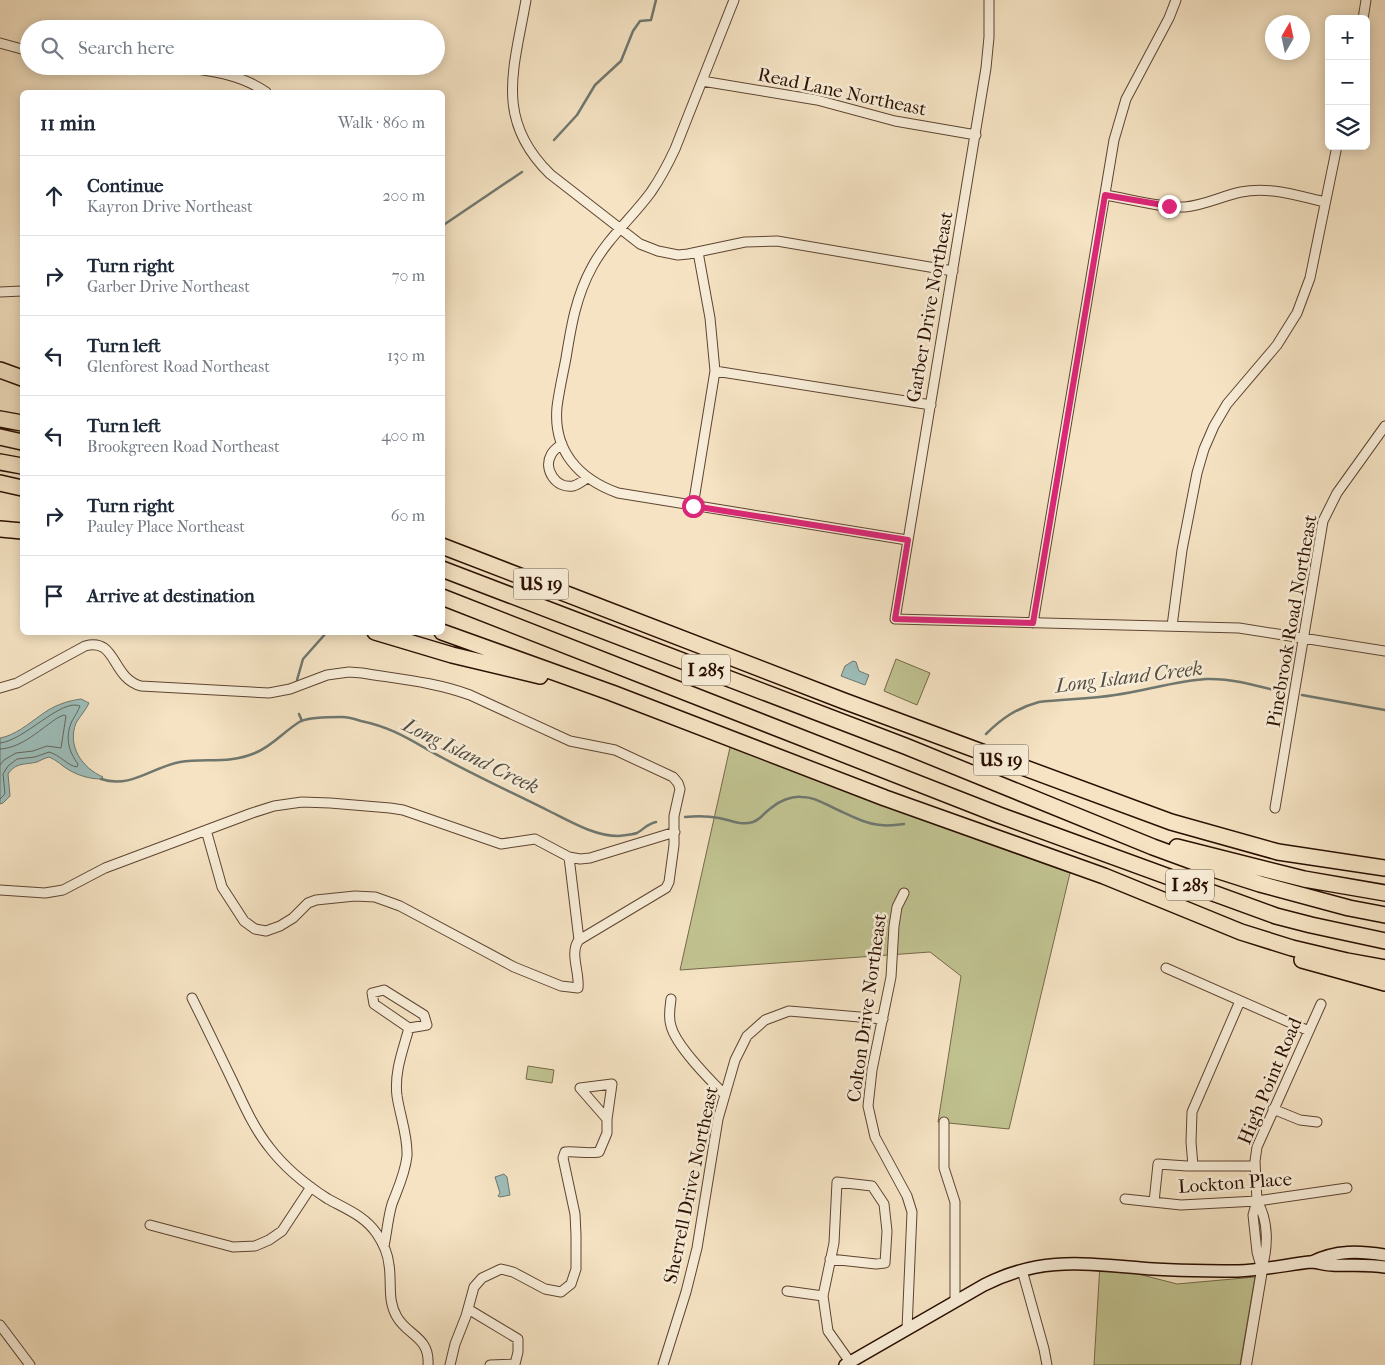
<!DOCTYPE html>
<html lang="en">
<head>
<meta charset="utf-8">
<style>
	:root { --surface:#fff; --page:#f6f6f7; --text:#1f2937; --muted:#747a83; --line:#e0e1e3 }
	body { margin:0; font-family:"IM FELL French Canon",serif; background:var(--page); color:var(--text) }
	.controls { position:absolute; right:15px; top:15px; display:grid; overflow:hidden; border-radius:8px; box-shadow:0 2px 12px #0003 }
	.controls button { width:45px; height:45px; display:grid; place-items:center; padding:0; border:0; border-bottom:1px solid var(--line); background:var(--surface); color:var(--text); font:25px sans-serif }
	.compass { position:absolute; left:1265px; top:15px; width:45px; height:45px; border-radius:50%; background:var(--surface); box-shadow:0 2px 12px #0003; rotate:9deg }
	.stop { position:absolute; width:15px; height:15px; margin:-11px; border:4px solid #db2777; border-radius:50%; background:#fff }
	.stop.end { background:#db2777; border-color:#fff; box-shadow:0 1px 5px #0008 }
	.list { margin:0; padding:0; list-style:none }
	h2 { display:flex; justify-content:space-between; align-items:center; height:65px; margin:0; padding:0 20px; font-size:21px }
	h2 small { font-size:16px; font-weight:400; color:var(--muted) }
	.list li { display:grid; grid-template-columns:32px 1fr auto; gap:15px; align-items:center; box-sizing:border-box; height:80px; padding:0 20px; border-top:1px solid var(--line) }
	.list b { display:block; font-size:19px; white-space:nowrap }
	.list p { margin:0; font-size:16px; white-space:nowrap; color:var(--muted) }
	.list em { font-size:16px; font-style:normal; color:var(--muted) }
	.icon { flex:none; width:28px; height:28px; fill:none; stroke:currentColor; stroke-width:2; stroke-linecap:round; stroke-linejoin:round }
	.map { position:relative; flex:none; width:1385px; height:1365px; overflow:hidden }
	.search { position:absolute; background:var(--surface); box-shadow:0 2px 12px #0003; left:20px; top:20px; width:425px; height:55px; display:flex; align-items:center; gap:12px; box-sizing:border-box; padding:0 18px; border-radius:28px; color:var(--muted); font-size:19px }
	.panel { position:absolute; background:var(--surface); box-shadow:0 2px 12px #0003; left:20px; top:90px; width:425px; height:545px; border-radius:8px }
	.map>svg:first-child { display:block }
	.green { fill:#c0c290; stroke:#766848 }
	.water { fill:#9dbdb9; stroke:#6f776f }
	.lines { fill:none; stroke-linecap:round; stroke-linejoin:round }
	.shore { stroke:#64665c; stroke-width:1 }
	.stream { stroke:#6f776f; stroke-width:2.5 }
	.minor-casing { stroke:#5e4431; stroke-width:11 }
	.tertiary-casing { stroke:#5e4431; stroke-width:12 }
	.secondary-casing { stroke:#2b0f00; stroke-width:14 }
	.motorway-casing { stroke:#2b0f00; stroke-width:18 }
	.minor { stroke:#f8edd8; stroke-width:9 }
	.tertiary { stroke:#f8edd8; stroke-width:10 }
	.secondary { stroke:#f8edd8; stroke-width:11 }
	.motorway { stroke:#f5e3c3; stroke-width:15 }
	.route { stroke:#db2777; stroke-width:6 }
	.labels { text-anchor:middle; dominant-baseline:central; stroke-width:5; stroke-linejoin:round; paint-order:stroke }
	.shield { fill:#f8edd8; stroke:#685241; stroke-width:1 }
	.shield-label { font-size:18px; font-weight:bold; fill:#2b0f00 }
	.street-label { font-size:19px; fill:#2b0f00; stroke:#f8edd8 }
	.water-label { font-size:20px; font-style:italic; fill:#534c41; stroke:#f8edd8 }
</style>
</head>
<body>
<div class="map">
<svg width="1385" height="1365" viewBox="0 0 1385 1365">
	<rect width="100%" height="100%" fill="#f5e3c3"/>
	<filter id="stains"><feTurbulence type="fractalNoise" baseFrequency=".004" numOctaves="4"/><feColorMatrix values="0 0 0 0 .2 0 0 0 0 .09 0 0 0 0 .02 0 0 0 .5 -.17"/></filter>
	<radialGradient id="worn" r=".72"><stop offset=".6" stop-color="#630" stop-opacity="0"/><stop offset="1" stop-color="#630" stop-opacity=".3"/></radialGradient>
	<!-- green -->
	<path class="green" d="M 896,659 L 930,673 L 917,705 L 884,691 Z
		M 731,743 L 895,810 L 1070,873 L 1009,1129 L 938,1122 L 961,976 L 930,952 L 680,970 Z
		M 528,1066 L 554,1070 L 552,1083 L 526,1079 Z
		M 1100,1264 L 1177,1284 L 1255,1277 L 1240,1365 L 1094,1365 Z"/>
	<!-- water -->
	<path class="water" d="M 853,661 L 856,662 L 859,671 L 869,675 L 865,685 L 841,676 L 845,666 Z
		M 81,699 L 89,703 C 86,710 80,716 76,723 C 67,746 82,768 103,777 L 101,779 C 91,779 79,776 69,770 C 62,766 57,760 49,757 C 45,758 41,760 37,762 C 25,765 16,762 8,774 L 10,796 L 3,803 L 0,804 L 0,738 C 16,735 28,724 41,715 C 53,706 66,701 81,699 Z
		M 504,1174 L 507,1177 L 510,1195 L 500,1197 L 498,1196 L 500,1193 L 495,1177 Z"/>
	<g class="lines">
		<!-- shore -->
		<path class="shore" d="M 0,743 C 24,741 61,698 80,706 C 78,711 75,716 72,721 C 65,736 68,751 78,764 L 77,767 C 68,766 60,755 49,752 L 35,757 L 17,759 L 8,766 L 3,774 L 5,794 L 0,799
			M 0,749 C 23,748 41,728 59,717 L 64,715 L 66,716 L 61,748 L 47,746 L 33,751 L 16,753 L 4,760 L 0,765"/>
		<!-- stream -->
		<path class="stream" d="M 554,140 L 577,115 L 595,85 L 621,61 L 633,31 L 640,21 L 651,20 L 656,0
			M 442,226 L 522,172
			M 297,680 L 303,659 L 327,632
			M 1302,695 L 1385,710
			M 299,714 L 302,721
			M 986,734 C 1002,718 1017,708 1039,702 C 1064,699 1090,699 1115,695 C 1145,691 1175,681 1206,679 C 1233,678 1258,686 1285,693
			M 101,779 C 131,789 152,767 180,762 C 206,758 229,764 255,753 C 273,746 285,730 301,721 C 311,717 332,717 342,717 C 348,717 355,719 361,721 C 395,728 413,742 443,758 C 478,777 515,794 551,812 C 571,822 595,836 618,836 C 624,835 631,835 637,833 C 644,829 647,824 656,822
			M 685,817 C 696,816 708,816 719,818 C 731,820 740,826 753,822 C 761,819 764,813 771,808 C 779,801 791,796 802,797 C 816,797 826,805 838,810 C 851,816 866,824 881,825 C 888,826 897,825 904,824"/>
		<defs>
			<path id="minor" d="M 526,0 C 514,69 494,119 550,174 L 640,244 L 658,251 L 678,255 L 688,254 L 745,242 L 777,241 L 953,271
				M 734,0 L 675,149 C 668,164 660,179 651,192 C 632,218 607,239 592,267 C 576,296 571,327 566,358 C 563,374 559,391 557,407 C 553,451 579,479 618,493 L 907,540
				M 989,0 L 989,37 L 986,68 L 895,619 L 1239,628 L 1385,651
				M 1363,19 L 1366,0
				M 0,43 L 29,51
				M 174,66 C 206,70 239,73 266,92
				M 702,81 L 817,100 L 895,121 L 976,135
				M 1105,195 C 1130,199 1161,208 1185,207 C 1205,205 1222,196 1241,192 C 1269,186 1298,196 1325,202
				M 0,292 L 22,291
				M 715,371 L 931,405
				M 562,444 C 558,447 553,450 551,455 C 543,469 556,489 573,486 C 578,485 583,481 587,478
				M 693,506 L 715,371 L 710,318 L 698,252
				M 1033,623 L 1114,140 L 1126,99 L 1169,18 L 1176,0
				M 1172,626 L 1182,550 L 1197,473 L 1204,449 L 1214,426 L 1227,404 L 1277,345 L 1297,313 L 1310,278 L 1337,146
				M 0,688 L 17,683 L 85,646 C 117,637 111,678 141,686 L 269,693 L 290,689 L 327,675 L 349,672 L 362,673 C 398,679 435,682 470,695 L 570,741 L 615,750 L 673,777 L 678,783 L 680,789 L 674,816 L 674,845 L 669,882 L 666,888 L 579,940
				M 1275,808 L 1323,521 L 1337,493 L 1385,426
				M 206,830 L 222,887 L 244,921 L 255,929 L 266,931 L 280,926 L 293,918 L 308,903 L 316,900 L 355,896 L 375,897 L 400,906 L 514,967 L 561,986 L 578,988 C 580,973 569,952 579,940 L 569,857
				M 0,890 L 45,893 L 63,890 L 105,868 L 252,813 L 274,806 L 302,802 L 330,803 L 390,808 L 403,810 L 501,844 L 535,839 L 569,857 L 580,859 L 590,858 L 675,832
				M 904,893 L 897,907 L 894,926 L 891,977 L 872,1070 L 868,1106 L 875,1137 L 907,1196 L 912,1212 L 907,1329
				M 1166,968 L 1309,1031
				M 192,998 C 206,1026 219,1053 232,1080 C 243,1103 253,1127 269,1147 C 285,1168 306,1185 328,1199 C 346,1209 365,1216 377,1234 C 383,1243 388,1254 389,1265 C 392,1283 387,1300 397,1317 C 408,1336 430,1337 428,1365
				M 671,999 C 670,1008 668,1017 671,1026 C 676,1046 710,1080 725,1095
				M 580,1088 L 612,1084 L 607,1119
				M 1273,1109 L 1300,1120 L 1317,1122
				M 944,1122 L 944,1168 L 955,1202 L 955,1301
				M 1193,1166 L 1191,1142 L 1192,1112 L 1240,1001
				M 1125,1199 L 1181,1205 L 1257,1201 L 1347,1188
				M 1257,1201 C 1269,1221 1268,1247 1262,1268
				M 1154,1202 L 1158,1164 L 1187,1166 L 1255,1166
				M 150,1225 L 233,1247 L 255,1246 L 269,1240 L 282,1231 L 311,1187
				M 384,1246 C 387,1232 388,1217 392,1204 C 398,1188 405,1174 407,1156 C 408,1136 400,1116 397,1096 C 394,1072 403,1050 409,1028 L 374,1004 L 372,993 L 384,990 L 424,1015 L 427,1025 L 409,1028
				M 830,1259 L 876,1264 L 885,1263 L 887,1231 L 884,1204 L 872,1186 L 837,1182 L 834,1243 L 823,1296 L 828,1331 L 850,1362
				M 1022,1270 L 1044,1349 L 1047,1365
				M 1262,1270 L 1257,1252 L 1253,1215 L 1257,1201 L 1255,1161 L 1257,1147 L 1321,1004
				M 787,1291 L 823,1296
				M 468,1309 L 518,1339 L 518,1352 L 515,1364 L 490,1365
				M 0,1325 L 30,1365
				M 450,1365 L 455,1344 L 466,1316 L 474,1287 L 482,1278 L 501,1269 L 513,1272 L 545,1289 L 561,1292 L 571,1284 L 576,1269 L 576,1235 L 575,1214 L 563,1158 L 565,1152 C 577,1151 587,1154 599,1152 L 607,1133 L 607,1119 L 580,1088
				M 663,1365 L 686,1292 L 697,1248 L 718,1119 L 735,1060 L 747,1036 L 765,1020 L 789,1011 L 883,1019"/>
			<path id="tertiary" d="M 1246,1365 L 1262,1270"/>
			<path id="secondary" d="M 1312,1262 C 1336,1250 1359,1251 1385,1255
				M 845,1365 L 984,1285 C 1039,1257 1081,1263 1140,1268 C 1172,1271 1205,1271 1238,1271 C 1262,1270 1286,1265 1310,1262 C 1317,1262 1325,1265 1332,1265 C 1350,1266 1367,1264 1385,1267"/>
			<path id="motorway" d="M 0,370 L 22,378
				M 0,419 L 22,423
				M 0,437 L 22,442
				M 0,462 L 22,466
				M 0,483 L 22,488
				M 0,529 L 22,531
				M 442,546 L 844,701 L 1171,822 L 1278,852 L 1385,868
				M 442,569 L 905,746 L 1153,847 L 1213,869 L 1260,884 L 1349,908 L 1385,915
				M 442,597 L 999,815 L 1276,916 L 1311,925 L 1385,941
				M 375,632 L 452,655 L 540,676
				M 442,632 L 612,693 L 885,798 L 1104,876 L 1241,932 L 1292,948 L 1347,961 L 1385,968
				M 1177,847 L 1304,879 L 1385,893
				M 1302,960 L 1385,983"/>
		</defs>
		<!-- minor casing -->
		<use href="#minor" class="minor-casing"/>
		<!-- tertiary casing -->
		<use href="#tertiary" class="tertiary-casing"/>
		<!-- secondary casing -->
		<use href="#secondary" class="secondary-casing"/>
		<!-- motorway casing -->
		<use href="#motorway" class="motorway-casing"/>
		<!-- minor -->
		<use href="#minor" class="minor"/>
		<!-- tertiary -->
		<use href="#tertiary" class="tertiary"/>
		<!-- secondary -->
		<use href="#secondary" class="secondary"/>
		<!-- motorway -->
		<use href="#motorway" class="motorway"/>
	</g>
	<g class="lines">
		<!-- route -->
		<path class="route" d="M 693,506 L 908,540 L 895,619 L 1033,623 L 1105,195 L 1169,206"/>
	</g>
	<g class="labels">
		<!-- shield labels -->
		<g class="shield">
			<rect x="513.5" y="568.5" width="55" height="31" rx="4"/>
			<rect x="682" y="654.5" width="48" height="31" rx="4"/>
			<rect x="973.5" y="744.5" width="55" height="31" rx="4"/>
			<rect x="1166" y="869.5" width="48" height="31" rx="4"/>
		</g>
		<g class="shield-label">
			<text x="541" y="584">US 19</text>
			<text x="706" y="670">I 285</text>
			<text x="1001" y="760">US 19</text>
			<text x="1190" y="885">I 285</text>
		</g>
		<!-- street labels -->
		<g class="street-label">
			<text transform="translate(842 92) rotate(12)">Read Lane Northeast</text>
			<text transform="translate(930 307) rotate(-80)">Garber Drive Northeast</text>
			<text transform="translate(1292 621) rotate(-80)">Pinebrook Road Northeast</text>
			<text transform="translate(867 1008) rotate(-82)">Colton Drive Northeast</text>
			<text transform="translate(1270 1081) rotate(-67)">High Point Road</text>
			<text transform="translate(1235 1183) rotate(-4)">Lockton Place</text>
			<text transform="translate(691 1185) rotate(-78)">Sherrell Drive Northeast</text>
		</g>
		<!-- water labels -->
		<g class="water-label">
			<text transform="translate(1129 677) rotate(-7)">Long Island Creek</text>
			<text transform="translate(471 756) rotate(26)">Long Island Creek</text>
		</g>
	</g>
	<rect width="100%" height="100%" filter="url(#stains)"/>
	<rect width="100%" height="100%" fill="url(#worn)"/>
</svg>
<div class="controls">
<button>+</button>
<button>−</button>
<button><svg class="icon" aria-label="layers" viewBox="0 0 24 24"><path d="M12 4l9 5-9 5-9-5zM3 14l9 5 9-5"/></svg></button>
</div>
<svg class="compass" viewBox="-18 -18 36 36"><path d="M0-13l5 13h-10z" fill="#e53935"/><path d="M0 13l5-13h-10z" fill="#747a83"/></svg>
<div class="stop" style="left:693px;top:506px"></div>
<div class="stop end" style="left:1169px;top:206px"></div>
<div class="search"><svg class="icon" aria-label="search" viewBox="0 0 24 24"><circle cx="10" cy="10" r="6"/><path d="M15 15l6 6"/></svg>Search here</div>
<section class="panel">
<h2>11 min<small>Walk · 860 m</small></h2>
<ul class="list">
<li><svg class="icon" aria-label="ahead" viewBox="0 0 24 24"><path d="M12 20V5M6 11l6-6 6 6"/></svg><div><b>Continue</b><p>Kayron Drive Northeast</p></div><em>200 m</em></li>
<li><svg class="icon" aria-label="right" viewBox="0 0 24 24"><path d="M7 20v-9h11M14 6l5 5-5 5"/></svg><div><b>Turn right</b><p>Garber Drive Northeast</p></div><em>70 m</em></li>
<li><svg class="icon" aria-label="left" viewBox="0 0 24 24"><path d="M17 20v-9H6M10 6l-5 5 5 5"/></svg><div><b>Turn left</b><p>Glenforest Road Northeast</p></div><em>130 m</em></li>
<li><svg class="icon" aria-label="left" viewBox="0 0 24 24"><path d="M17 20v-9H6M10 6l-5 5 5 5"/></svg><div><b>Turn left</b><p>Brookgreen Road Northeast</p></div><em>400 m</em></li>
<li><svg class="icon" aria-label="right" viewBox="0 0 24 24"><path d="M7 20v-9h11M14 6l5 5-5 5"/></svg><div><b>Turn right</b><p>Pauley Place Northeast</p></div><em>60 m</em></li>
<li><svg class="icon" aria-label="arrive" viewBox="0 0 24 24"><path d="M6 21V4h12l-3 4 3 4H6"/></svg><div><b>Arrive at destination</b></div></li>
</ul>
</section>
</div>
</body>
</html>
